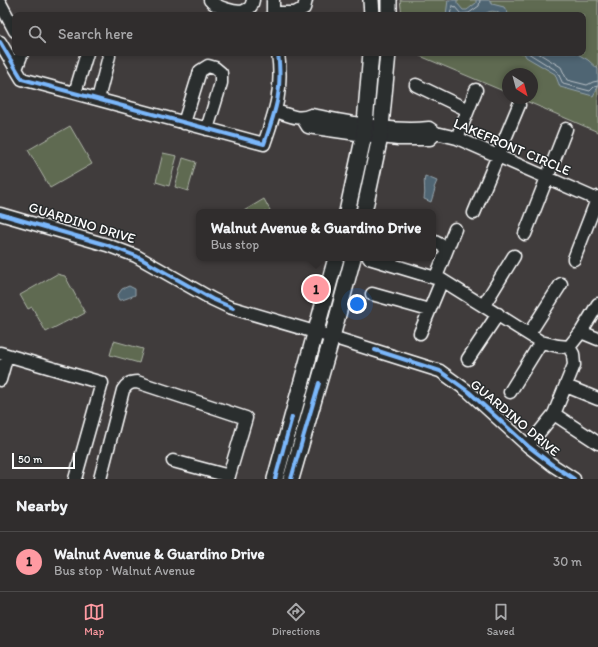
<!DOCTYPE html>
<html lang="en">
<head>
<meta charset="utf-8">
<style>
	:root { --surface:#302d2d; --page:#383535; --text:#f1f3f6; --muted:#a8a8aa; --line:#4b4949; --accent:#ff9aa2 }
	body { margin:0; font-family:Itim,sans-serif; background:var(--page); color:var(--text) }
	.compass { position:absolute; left:502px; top:68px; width:36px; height:36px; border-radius:50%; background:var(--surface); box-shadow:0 2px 6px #0003; rotate:144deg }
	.scale { position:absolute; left:12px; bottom:10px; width:63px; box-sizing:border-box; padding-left:4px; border:2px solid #fff; border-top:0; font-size:11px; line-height:14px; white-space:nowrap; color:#fff; -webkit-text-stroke:3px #2a2d2e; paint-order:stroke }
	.you { position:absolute; left:357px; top:304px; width:14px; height:14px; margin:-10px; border:3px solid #fff; border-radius:50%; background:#1a73e8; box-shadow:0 0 0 6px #1a73e833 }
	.badge { display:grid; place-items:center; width:26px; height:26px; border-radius:50%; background:var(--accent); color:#111; font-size:13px; font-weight:700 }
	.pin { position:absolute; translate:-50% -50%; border:2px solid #fff; box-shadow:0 1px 4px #0006 }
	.popup { position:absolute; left:196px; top:209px; width:240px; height:52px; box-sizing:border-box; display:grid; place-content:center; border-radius:8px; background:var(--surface); filter:drop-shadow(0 1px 3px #0005); font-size:13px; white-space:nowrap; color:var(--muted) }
	.popup b { font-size:15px; color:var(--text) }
	.popup::after { content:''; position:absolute; left:50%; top:100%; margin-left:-8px; border:8px solid transparent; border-top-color:var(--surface) }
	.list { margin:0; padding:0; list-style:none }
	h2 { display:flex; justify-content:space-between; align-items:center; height:52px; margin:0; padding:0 16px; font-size:17px }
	h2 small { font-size:13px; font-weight:400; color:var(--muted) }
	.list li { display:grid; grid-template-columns:26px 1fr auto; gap:12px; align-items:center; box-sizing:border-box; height:60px; padding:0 16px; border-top:1px solid var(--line) }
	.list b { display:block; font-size:15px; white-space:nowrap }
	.list p { margin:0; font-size:13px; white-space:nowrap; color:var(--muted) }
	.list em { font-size:13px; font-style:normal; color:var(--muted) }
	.icon { flex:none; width:22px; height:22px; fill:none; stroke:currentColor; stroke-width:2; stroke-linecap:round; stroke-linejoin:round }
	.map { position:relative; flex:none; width:598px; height:479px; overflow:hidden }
	.search { position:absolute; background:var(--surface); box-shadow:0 2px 6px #0003; left:12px; right:12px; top:12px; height:44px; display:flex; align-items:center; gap:10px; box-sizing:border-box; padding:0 14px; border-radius:8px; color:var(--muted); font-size:15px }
	.sheet { height:112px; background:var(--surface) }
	nav { display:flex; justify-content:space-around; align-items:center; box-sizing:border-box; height:56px; border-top:1px solid var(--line); background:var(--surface); font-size:11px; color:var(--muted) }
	nav a { display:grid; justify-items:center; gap:2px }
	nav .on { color:var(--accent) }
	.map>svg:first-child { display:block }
	.green { fill:#5e6a51; stroke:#aeb4a8 }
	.water { fill:#4f6573; stroke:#95a3ab }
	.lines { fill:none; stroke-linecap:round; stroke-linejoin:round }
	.shore { stroke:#b9c1c7; stroke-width:1 }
	.minor-casing { stroke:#fff; stroke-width:15 }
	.major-casing { stroke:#fff; stroke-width:18 }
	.minor { stroke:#2a2d2e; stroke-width:12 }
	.major { stroke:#2a2d2e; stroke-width:15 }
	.cycleway-casing { stroke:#2a2d2e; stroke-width:6 }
	.cycleway { stroke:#7ab7fb; stroke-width:4 }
	.labels { text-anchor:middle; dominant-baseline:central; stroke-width:3; stroke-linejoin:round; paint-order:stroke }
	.street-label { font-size:14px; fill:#fff; stroke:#2a2d2e }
</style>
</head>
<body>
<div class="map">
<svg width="598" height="479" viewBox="0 0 598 479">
	<rect width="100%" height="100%" fill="#403c3c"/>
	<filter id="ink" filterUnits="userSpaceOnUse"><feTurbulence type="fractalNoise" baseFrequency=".025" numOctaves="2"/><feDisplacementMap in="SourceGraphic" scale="8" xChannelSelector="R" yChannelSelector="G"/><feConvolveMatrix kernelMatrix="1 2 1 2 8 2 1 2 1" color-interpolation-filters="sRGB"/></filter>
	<g filter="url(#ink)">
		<!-- green -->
		<path class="green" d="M 400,0 L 598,0 L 598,132 L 519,98 L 532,98 L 532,74 L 508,74 L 508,93 L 413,53 L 583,53 L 583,15 L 402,15 Z
			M 70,126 L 92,164 L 50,188 L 28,150 Z
			M 163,153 L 177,156 L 169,186 L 156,182 Z
			M 183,158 L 196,162 L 188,191 L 175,187 Z
			M 264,199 L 271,212 L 242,212 Z
			M 57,274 L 65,276 L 85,313 L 76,318 L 75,317 L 46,332 L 32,307 L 28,309 L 20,295 Z
			M 114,341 L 143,349 L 139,363 L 110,355 Z"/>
		<!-- water -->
		<path class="water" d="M 448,0 L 457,0 L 457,3 L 463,10 L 467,10 L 476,3 L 476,0 L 490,0 L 492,4 L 504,7 L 509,15 L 501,15 C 496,10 489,10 484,15 L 446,15 Z
			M 524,53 L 576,53 L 588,60 L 598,69 L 598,87 L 593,96 L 560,87 L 555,74 L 526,57 Z
			M 425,176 L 437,181 L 434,188 L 435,189 L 431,202 L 424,199 C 426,191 423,183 425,176 Z
			M 129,286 L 135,289 L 135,295 C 133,296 121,301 119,300 L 117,296 L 122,289 Z"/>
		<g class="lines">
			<!-- shore -->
			<path class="shore" d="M 450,15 L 452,6 L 454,6 L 461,14 L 469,13 L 479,6 L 480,0
				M 528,53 L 557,71 L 563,84 L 590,91 L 594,87 L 598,86
				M 538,53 L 561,67 L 567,80 L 587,85 L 593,82 L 598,81"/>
			<defs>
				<path id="minor" d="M 210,0 C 215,7 238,15 246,10 C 251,8 252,5 253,0
					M 273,0 L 273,15
					M 0,3 L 15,31
					M 273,13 L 295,13 L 304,8 L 306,0
					M 0,42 L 22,79 L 264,144 C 276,110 283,90 278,53
					M 16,69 L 22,53
					M 416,85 L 468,110
					M 75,93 L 87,53
					M 98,99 L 109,56 L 108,53
					M 276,111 C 289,115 298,121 311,115 C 350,122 389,132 429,128 L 436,133 L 457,138 L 598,200
					M 303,119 L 308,127 L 364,135 L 398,139 L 430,139 L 436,133
					M 184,123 L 200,71 L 208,66 L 215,68 L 221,73 L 221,83 L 207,129
					M 457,138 L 476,90
					M 474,213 L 519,105
					M 0,214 L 107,245 L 136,256 L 212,299 L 229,307 L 332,337 L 440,371 L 469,392 L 528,446 L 554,466 L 574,479
					M 525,234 L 566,129
					M 433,241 L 447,248
					M 369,258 L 442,280 L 541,342 L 558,346 L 569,347 L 581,332 L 598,304
					M 574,259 L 598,197
					M 436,277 L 455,229
					M 372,294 L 429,310
					M 484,305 L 514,256
					M 581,332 L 598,339
					M 420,333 L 442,280
					M 529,334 L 561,284
					M 0,353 L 102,383 L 75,479
					M 468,359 L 498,314
					M 0,380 L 7,355
					M 566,386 L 598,399
					M 510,392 L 541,342
					M 554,414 L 598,443
					M 528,446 L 554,414 L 574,365 L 573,354 L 569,347
					M 173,461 L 229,476
					M 100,479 L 123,390 C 127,384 130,382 137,382 L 246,418 L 228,479"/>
				<path id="major" d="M 371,0 L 372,15
					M 389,0 L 389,15
					M 347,212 L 364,135 L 371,53
					M 364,212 L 380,137 L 388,53
					M 275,479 L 336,258
					M 291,479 L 332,337 L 353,258"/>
			</defs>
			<!-- minor casing -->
			<use href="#minor" class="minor-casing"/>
			<!-- major casing -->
			<use href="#major" class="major-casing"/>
			<!-- minor -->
			<use href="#minor" class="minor"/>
			<!-- major -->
			<use href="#major" class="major"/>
			<defs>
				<path id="cycleway" d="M 0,42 L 22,79 L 264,144 C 276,110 283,90 278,53
					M 0,214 L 107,245 L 136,256 L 212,299 L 233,308
					M 375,350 L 440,371 L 469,392 L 528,446 L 554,466 L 574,479
					M 275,479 L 292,417
					M 291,479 L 319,383"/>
			</defs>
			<!-- cycleway casing -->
			<use href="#cycleway" class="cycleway-casing"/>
			<!-- cycleway -->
			<use href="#cycleway" class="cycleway"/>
		</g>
	</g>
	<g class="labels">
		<!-- street labels -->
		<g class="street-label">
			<text transform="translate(512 147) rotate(23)">LAKEFRONT CIRCLE</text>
			<text transform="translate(82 223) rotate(17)">GUARDINO DRIVE</text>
			<text transform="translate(515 418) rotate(40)">GUARDINO DRIVE</text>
		</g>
	</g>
</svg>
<svg class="compass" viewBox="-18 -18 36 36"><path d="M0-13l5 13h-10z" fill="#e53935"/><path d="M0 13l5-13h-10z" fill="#a8a8aa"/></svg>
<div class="scale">50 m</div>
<div class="you"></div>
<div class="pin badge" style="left:316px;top:289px">1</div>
<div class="popup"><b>Walnut Avenue &amp; Guardino Drive</b>Bus stop</div>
<div class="search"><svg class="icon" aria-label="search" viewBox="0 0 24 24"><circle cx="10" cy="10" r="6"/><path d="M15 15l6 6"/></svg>Search here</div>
</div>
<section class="sheet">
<h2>Nearby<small></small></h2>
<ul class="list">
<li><span class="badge">1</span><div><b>Walnut Avenue &amp; Guardino Drive</b><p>Bus stop · Walnut Avenue</p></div><em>30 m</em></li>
</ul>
</section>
<nav>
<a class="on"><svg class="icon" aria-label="map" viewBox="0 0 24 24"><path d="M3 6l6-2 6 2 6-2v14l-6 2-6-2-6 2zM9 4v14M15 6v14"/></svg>Map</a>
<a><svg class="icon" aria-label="directions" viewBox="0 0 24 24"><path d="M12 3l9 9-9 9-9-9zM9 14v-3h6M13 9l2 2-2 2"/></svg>Directions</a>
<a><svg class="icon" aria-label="saved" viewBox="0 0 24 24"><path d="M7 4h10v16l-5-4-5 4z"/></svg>Saved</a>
</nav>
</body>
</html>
